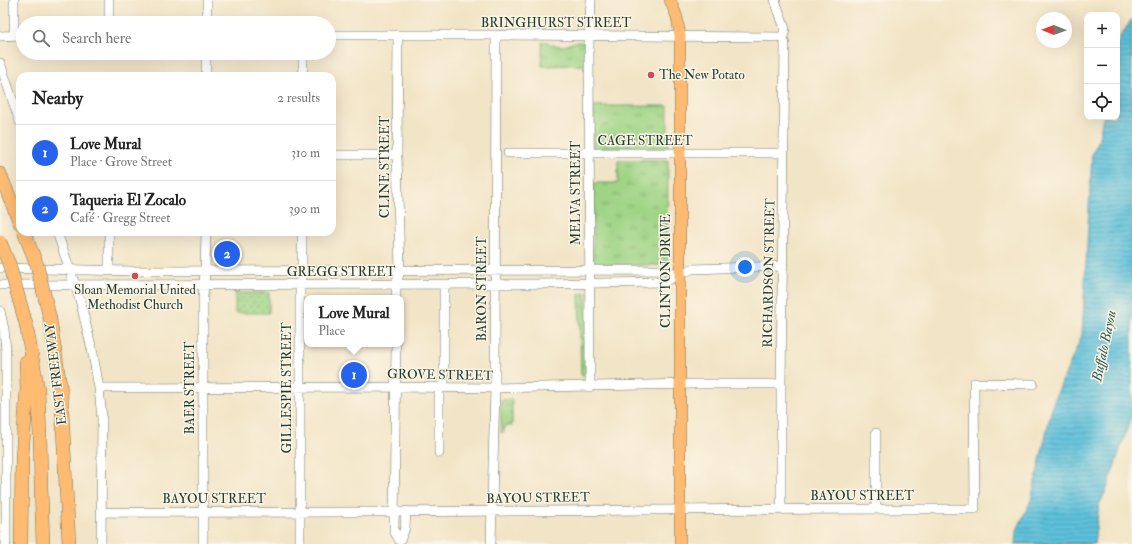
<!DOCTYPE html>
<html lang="en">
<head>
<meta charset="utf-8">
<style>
	:root { --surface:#fff; --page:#f2f2f2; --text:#222; --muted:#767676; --line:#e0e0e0; --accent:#2563eb }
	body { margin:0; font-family:"IM FELL Double Pica",serif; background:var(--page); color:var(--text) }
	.controls { position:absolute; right:12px; top:12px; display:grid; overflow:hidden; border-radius:8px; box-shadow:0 4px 16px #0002 }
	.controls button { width:36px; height:36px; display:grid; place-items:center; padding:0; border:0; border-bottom:1px solid var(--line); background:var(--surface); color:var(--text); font:20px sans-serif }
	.compass { position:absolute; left:1036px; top:12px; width:36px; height:36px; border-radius:50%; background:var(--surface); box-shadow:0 4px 16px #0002; rotate:271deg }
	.you { position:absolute; left:745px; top:267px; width:14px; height:14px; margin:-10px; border:3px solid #fff; border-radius:50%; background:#1a73e8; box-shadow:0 0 0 6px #1a73e833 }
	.badge { display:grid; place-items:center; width:26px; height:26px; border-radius:50%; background:var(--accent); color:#fff; font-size:13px; font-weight:700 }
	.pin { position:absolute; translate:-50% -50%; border:2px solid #fff; box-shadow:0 1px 4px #0006 }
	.popup { position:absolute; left:304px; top:295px; width:100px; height:52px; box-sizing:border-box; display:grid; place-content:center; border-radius:8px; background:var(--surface); filter:drop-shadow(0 1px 3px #0005); font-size:13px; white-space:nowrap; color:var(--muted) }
	.popup b { font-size:15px; color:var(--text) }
	.popup::after { content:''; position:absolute; left:50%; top:100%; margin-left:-8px; border:8px solid transparent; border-top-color:var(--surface) }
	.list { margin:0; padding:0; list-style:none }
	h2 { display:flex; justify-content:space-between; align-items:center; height:52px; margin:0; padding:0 16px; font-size:17px }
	h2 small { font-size:13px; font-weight:400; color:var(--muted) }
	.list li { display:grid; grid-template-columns:26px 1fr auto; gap:12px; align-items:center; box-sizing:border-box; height:56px; padding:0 16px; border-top:1px solid var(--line) }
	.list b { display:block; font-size:15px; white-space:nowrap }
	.list p { margin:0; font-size:13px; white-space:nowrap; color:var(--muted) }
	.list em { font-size:13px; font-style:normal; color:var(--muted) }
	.icon { flex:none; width:22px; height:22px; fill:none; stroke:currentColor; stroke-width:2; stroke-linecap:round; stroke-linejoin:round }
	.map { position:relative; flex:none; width:1132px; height:544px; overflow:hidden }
	.search { position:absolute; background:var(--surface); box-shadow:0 4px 16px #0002; left:16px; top:16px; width:320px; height:44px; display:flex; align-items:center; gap:10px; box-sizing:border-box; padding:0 14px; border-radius:22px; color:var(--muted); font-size:15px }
	.panel { position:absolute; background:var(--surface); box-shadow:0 4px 16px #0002; left:16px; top:72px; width:320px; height:164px; border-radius:12px }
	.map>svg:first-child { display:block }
	.grass { fill:url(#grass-tufts); stroke:#5f885c }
	.park { fill:url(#park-dots); stroke:#5f885c }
	.water { fill:url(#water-rules); stroke:#3e7f88 }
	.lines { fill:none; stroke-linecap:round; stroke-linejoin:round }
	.minor-casing { stroke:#697767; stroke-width:10 }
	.major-casing { stroke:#697767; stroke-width:12 }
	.highway-casing { stroke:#697767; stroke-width:14 }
	.minor { stroke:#fff; stroke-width:9 }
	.major { stroke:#febb71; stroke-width:11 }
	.highway { stroke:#febb71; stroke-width:13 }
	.highway-bridge-casing { stroke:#697767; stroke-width:14; stroke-linecap:butt }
	.highway-bridge { stroke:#febb71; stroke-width:13 }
	.poi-dot { fill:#d1495b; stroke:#fcf5e5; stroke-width:1.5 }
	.labels { text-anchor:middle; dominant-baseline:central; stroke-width:3; stroke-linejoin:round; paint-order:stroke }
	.street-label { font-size:13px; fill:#1f3d34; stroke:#fcf5e5 }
	.poi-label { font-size:13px; fill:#1f3d34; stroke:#fcf5e5; text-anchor:start }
	.water-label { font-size:14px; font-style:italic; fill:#2f5e5e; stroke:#fcf5e5 }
</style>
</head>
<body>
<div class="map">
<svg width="1132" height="544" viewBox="0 0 1132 544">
	<defs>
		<pattern id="grass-tufts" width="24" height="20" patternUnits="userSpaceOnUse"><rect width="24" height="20" fill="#9fd485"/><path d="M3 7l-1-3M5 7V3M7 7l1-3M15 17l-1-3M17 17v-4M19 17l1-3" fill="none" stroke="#81ad6e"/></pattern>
		<pattern id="park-dots" width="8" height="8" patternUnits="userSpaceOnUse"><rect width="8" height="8" fill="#9fd485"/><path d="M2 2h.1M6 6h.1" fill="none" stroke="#81ad6e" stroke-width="1.8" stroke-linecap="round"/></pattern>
		<pattern id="water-rules" width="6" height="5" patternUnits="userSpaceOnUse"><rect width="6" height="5" fill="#5ec1dc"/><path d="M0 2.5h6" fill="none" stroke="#4d9eb3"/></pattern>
	</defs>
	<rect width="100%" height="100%" fill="#fcf5e5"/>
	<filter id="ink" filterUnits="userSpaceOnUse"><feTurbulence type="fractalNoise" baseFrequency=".025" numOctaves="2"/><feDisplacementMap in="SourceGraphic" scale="8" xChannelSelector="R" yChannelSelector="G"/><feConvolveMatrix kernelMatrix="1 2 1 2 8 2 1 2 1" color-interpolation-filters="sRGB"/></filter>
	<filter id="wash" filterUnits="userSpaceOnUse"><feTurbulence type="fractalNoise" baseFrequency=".012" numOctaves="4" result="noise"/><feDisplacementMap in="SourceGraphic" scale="16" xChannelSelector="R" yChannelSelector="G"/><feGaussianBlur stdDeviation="0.9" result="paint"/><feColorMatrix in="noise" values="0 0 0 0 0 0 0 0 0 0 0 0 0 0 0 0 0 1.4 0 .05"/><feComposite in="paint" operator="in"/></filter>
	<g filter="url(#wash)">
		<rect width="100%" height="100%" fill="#f2e4c6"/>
		<!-- grass -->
		<path class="grass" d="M 542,42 L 548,42 L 551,45 C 555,45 563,47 567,45 C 573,42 580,40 586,44 L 586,65 L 542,66 Z
			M 593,106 L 668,106 L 668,148 L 593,148 Z
			M 618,160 L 668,160 L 667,265 L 593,265 L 594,183 L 618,183 Z
			M 586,293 L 588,375 L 581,375 L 579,294 Z
			M 501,400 L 512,400 L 512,426 L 504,426 L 504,432 L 501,433 Z"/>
		<!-- park -->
		<path class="park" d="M 235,293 L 269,293 L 269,313 L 235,313 Z"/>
		<!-- water -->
		<path class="water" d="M 1132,19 L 1132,415 L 1106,491 L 1099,505 L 1094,544 L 1015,544 L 1016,532 L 1031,500 L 1053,403 L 1082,335 L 1092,153 L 1098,142 L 1103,117 L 1117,117 L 1117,45 L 1120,37 Z"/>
	</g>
	<g filter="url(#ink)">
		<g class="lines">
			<defs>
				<path id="minor" d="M 14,0 L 14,35
					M 109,0 L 109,23
					M 775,0 L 785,29 L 783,37 L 785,45 L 781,384 L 781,509
					M 207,23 L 207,0
					M 329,35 L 496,35 L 783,37
					M 0,36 L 23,35
					M 0,63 L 20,122
					M 206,76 L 206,53
					M 303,76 L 303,53
					M 508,153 L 783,153
					M 332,155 L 397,155
					M 57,232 L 80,300 L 93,354 L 99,388 L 102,419 L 101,544
					M 0,268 L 129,271 L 664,270 L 680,274
					M 109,270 L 109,232
					M 444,284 L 444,387
					M 0,285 L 540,284 L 664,282 L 680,274 L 692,269 L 783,266
					M 396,298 L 396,285 L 400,270 L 397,155 L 398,36
					M 0,311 L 4,329 L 6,351 L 6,544
					M 396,344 L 394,531 L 400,541 L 405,528 L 406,511
					M 590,387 L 589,44 L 591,0
					M 99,388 L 396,387 L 495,388 L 695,384 L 781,384
					M 439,453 L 439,387
					M 876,508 L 876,433
					M 101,512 C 393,514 684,508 975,509 L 974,383 L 1033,384
					M 203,544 L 203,297 L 205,271 L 206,232
					M 300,544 L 300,285 L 302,271 L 302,232
					M 491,544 L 495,388 L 496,35"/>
				<path id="major" d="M 670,0 L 677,17 L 680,36 L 680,544"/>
				<path id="highway" d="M 0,174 L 20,223
					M 26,324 L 38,390 L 40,436 L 41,486 L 43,544
					M 61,391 L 69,544
					M 21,544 L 22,457 L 27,389 L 26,362"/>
			</defs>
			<!-- minor casing -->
			<use href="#minor" class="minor-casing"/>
			<!-- major casing -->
			<use href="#major" class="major-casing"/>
			<!-- highway casing -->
			<use href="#highway" class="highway-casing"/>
			<!-- minor -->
			<use href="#minor" class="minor"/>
			<!-- major -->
			<use href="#major" class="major"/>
			<!-- highway -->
			<use href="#highway" class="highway"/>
			<defs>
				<path id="highway-bridge" d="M 24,232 L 37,265 L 50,319 L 61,391
					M 0,242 L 9,264 L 26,324"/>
			</defs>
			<!-- highway-bridge casing -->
			<use href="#highway-bridge" class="highway-bridge-casing"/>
			<!-- highway-bridge -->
			<use href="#highway-bridge" class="highway-bridge"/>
		</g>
	</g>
	<!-- markers -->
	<g class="poi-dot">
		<circle cx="651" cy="75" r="4"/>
		<circle cx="135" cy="276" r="4"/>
	</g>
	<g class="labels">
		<!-- street labels -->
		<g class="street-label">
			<text x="556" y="23">BRINGHURST STREET</text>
			<text x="645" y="141">CAGE STREET</text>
			<text transform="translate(385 167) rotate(-90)">CLINE STREET</text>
			<text transform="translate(576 193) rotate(-90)">MELVA STREET</text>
			<text transform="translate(666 271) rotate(-90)">CLINTON DRIVE</text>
			<text x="341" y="272">GREGG STREET</text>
			<text transform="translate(769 273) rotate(-89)">RICHARDSON STREET</text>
			<text transform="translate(482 289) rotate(-90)">BARON STREET</text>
			<text transform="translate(56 374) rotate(-97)">EAST FREEWAY</text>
			<text transform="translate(440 375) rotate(1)">GROVE STREET</text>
			<text transform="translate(190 388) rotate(-90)">BAER STREET</text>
			<text transform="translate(287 388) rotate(-90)">GILLESPIE STREET</text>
			<text x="862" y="496">BAYOU STREET</text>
			<text transform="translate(538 498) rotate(-1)">BAYOU STREET</text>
			<text x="214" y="499">BAYOU STREET</text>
		</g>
		<!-- poi labels -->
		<g class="poi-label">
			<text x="659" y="75">The New Potato</text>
			<text x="135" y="290" text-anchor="middle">Sloan Memorial United<tspan x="135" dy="15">Methodist Church</tspan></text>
		</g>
		<!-- water labels -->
		<g class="water-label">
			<text transform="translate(1104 346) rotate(-78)">Buffalo Bayou</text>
		</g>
	</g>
</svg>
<div class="controls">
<button>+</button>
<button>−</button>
<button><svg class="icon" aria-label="locate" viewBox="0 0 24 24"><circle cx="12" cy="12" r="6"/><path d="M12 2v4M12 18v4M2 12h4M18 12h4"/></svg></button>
</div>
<svg class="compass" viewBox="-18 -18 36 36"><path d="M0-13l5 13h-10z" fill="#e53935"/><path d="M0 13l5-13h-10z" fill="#767676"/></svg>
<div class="you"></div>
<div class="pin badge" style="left:354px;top:375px">1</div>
<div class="popup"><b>Love Mural</b>Place</div>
<div class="pin badge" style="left:227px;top:254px">2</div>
<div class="search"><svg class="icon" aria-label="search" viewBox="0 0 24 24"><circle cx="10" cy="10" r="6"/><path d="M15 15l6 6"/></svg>Search here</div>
<section class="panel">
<h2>Nearby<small>2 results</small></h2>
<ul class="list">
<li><span class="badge">1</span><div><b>Love Mural</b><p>Place · Grove Street</p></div><em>310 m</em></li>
<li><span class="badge">2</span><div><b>Taqueria El Zocalo</b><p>Café · Gregg Street</p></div><em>390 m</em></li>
</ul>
</section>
</div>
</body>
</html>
